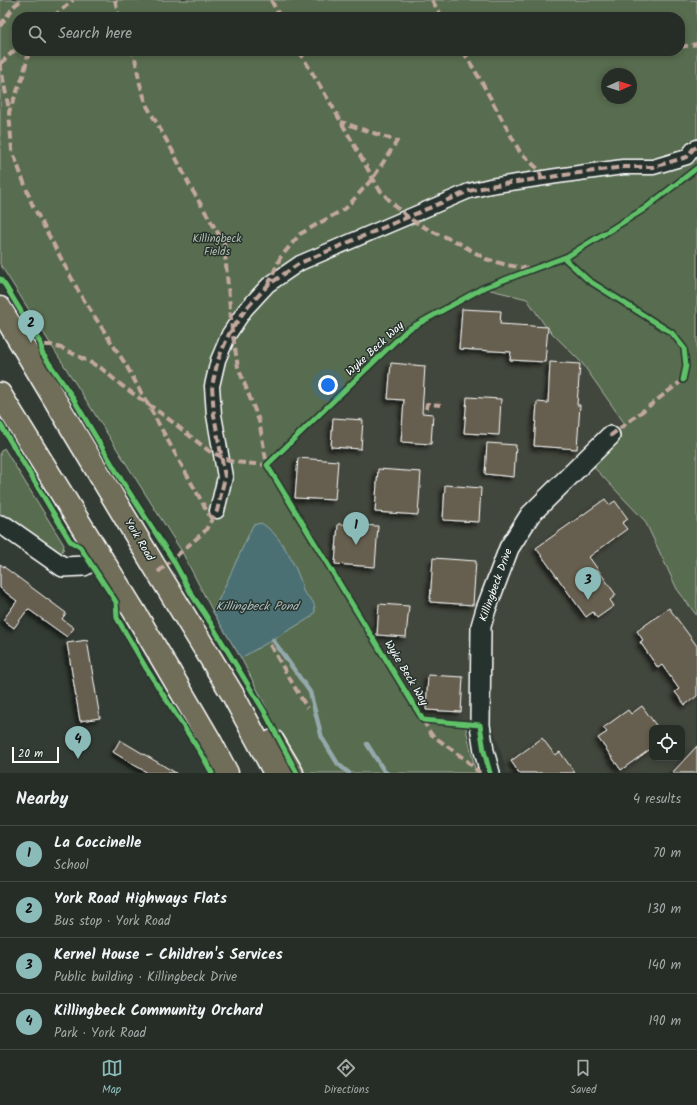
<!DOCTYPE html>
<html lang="en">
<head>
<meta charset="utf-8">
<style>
	:root { --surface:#262d27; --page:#323933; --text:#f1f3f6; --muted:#a4a8a7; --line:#424944; --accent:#8bbbb9 }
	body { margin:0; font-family:Kalam,sans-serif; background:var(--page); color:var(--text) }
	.controls { position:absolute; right:12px; bottom:12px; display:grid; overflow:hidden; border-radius:8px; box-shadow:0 2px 6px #0003 }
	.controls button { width:36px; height:36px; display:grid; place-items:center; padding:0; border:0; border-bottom:1px solid var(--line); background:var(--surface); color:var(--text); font:20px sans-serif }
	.compass { position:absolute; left:601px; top:68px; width:36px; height:36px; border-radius:50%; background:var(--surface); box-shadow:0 2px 6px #0003; rotate:87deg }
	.scale { position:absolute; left:12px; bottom:10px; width:47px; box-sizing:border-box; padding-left:4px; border:2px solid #fff; border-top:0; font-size:11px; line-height:14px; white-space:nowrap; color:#fff; -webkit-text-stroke:3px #26332d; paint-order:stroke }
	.you { position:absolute; left:328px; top:385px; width:14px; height:14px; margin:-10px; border:3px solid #fff; border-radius:50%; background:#1a73e8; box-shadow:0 0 0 6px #1a73e833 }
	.badge { display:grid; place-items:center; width:26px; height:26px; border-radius:50%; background:var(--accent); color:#111; font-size:13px; font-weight:700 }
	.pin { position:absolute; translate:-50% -33px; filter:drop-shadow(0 1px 2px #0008) }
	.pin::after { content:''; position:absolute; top:21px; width:14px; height:12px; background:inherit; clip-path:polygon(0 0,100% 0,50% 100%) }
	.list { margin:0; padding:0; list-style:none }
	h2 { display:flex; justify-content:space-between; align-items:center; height:52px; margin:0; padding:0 16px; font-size:17px }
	h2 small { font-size:13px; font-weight:400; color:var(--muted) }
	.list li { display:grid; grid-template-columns:26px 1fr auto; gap:12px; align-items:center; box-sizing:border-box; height:56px; padding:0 16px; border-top:1px solid var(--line) }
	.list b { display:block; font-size:15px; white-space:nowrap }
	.list p { margin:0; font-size:13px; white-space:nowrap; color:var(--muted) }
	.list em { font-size:13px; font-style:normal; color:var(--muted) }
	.icon { flex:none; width:22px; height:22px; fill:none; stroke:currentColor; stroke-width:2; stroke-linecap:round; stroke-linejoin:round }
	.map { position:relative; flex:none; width:697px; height:773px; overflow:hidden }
	.search { position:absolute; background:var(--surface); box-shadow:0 2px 6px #0003; left:12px; right:12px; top:12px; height:44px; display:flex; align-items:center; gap:10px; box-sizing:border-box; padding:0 14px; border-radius:16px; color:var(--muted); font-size:15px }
	.sheet { height:276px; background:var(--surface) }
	nav { display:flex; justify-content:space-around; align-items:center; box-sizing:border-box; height:56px; border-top:1px solid var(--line); background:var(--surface); font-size:11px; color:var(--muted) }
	nav a { display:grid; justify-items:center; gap:2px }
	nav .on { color:var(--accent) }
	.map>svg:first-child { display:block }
	.built { fill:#42463c; fill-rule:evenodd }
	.green { fill:#586c50; stroke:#acb6a8; fill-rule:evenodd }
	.water { fill:#4c6f73; stroke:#94a9ab }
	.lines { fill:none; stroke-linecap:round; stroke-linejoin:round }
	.stream { stroke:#94a9ab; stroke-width:4.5 }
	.building { fill:#665f4f; stroke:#fff; filter:url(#shadow) }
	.pedestrian-casing { stroke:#fff; stroke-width:17 }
	.minor-casing { stroke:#fff; stroke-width:22 }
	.trunk-casing { stroke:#fff; stroke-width:25 }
	.pedestrian { stroke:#26332d; stroke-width:14 }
	.minor { stroke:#26332d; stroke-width:19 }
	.trunk { stroke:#706e59; stroke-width:22 }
	.quiet { stroke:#c3a89e; stroke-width:4; stroke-dasharray:8 4; stroke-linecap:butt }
	.cycleway-casing { stroke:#26332d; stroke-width:8 }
	.cycleway { stroke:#61c268; stroke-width:5 }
	.labels { text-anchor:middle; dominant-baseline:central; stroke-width:3; stroke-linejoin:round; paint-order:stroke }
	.park-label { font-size:11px; fill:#b4bdb0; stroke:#26332d }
	.street-label { font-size:11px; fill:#fff; stroke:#26332d }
	.water-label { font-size:12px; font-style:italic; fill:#aebec0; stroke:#26332d }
</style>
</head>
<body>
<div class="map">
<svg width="697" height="773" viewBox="0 0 697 773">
	<defs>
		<filter id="shadow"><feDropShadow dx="-3.5" dy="3.5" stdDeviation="2" flood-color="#0009"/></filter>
	</defs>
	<rect width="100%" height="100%" fill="#333c34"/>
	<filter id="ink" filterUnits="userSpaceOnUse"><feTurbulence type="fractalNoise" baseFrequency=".025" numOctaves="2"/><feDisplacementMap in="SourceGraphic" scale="8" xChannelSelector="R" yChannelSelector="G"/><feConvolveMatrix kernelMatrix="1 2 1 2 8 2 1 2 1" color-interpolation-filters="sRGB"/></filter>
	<g filter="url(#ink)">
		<!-- built -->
		<path class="built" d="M 483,288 L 527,299 L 546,327 L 582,363 L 625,425 L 610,436 L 586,459 L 645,521 L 677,589 L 697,616 L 697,773 L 507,773 L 493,726 L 423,720 L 267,465 L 407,330 ZM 652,728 L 682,728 L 682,758 L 652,758 Z"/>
		<!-- green -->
		<path class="green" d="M 0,0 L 697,0 L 697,616 L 677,589 L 645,521 L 586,459 L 610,436 L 625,424 L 582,363 L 546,327 L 527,299 L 483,288 L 407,330 L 267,465 L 423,720 L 465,724 L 476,773 L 300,773 L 241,658 L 213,612 L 182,552 L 0,264 ZM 17,17 L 680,17 L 680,51 L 17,51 ZM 607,74 L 631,74 L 631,98 L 607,98 Z
			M 4,448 L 64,545 L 63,550 L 60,554 L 0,514 L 0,452 Z"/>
		<!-- water -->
		<path class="water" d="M 261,523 C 280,534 294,562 301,582 C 302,585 302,589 303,591 C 308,599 315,598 315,612 L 311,617 L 303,622 L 241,658 L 213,612 L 253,525 Z"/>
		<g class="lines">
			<!-- stream -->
			<path class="stream" d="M 273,640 L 310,692 L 322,738 L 338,764 L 349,773
				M 367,744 L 384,771 L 387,773"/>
		</g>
		<!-- building -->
		<path class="building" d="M 462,309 L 501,311 L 500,324 L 548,327 L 545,362 L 510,360 L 511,352 L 459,349 Z
			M 550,362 L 580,364 L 577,405 L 580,405 L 577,449 L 534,446 L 537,402 L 548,403 Z
			M 391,363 L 425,366 L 422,413 L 433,414 L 431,444 L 401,442 L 404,400 L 388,399 Z
			M 467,397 L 501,399 L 499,435 L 464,433 Z
			M 333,418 L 363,420 L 361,449 L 331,447 Z
			M 487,443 L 516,445 L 514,477 L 485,474 Z
			M 298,458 L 338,461 L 335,500 L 295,498 Z
			M 378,469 L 421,472 L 418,515 L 375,512 Z
			M 445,485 L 481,488 L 479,522 L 443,520 Z
			M 605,499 L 609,505 L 615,501 L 628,519 L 622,523 L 627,529 L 589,557 L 616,595 L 610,600 L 614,606 L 597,618 L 593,612 L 586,617 L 536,548 Z
			M 338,524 L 378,526 L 375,567 L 335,564 Z
			M 433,558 L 476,561 L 473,605 L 430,602 Z
			M 0,564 L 66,613 L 62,619 L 74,628 L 67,637 L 28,609 L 14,628 L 3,620 L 17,601 L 0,588 Z
			M 379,604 L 409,606 L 406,637 L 377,635 Z
			M 669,608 L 697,646 L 697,696 L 685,705 L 675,692 L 679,689 L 662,665 L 658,668 L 640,642 L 643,640 L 637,631 Z
			M 87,640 L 100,718 L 80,721 L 67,643 Z
			M 428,675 L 463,677 L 461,712 L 426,710 Z
			M 642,706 L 658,728 L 652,728 L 652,748 L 621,770 L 598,738 L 607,732 L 603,728 L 628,710 L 631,714 Z
			M 542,738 L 555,755 L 560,752 L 575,773 L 519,773 L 511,761 Z
			M 120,740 L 152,759 L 176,773 L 148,773 L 129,762 L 113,752 Z
			M 697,746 L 697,773 L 672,773 Z"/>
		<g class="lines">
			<defs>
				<path id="pedestrian" d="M 217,511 L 225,477 L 214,415 L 212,386 L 218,360 L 229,334 L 245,310 L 268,285 L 300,263 L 469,191 L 490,186 L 557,176 L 623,167 L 653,167 L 687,157 L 693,149 L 697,147"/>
				<path id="minor" d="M 0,525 L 6,527 L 63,567 L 84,566 L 99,555
					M 490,773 L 484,751 L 480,725 L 481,626 L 486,609 L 509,548 L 530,515 L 610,436"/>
				<path id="trunk" d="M 0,308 L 153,564 L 233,695 L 275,773
					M 0,394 L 134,611 L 209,739 L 227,773
					M 273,741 L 292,773"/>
			</defs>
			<!-- pedestrian casing -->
			<use href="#pedestrian" class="pedestrian-casing"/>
			<!-- minor casing -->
			<use href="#minor" class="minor-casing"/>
			<!-- trunk casing -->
			<use href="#trunk" class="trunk-casing"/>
			<!-- pedestrian -->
			<use href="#pedestrian" class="pedestrian"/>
			<!-- minor -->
			<use href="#minor" class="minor"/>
			<!-- trunk -->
			<use href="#trunk" class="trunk"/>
			<!-- quiet -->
			<path class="quiet" d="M 115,0 L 119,17
				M 271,0 L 280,17
				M 432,0 L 442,17
				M 53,17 L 73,0
				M 0,26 L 15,5 L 22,0
				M 680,47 L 697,44
				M 29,51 L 23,76 L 9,112 L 12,150 L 32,204 L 80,294 L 126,365 L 212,520
				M 299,51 L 331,104 L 379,189 L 392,203 L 410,219 L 431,231 L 457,242 L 486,259 L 507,265 L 530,269
				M 463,51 L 480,79 L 520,152 L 538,169 L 542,178
				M 0,63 L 9,110
				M 0,64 L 17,48
				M 268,285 L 280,258 L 300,234 L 346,208 L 373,178 L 397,141 L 341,122
				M 45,345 L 51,345 L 64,349 L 101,368 L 121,385 L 166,417 L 209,451 L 233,462 L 267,465 L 259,421 L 238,367 L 232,330 L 224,243 L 191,188 L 172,150 L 147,106 L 140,84 L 135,58 L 132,51
				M 426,409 L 427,404 L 441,405
				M 610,436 L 683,380
				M 158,572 L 205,531 L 217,511 L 225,477 L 214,415 L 212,386 L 218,360 L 229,334 L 245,310 L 268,285 L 300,263 L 469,191 L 490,186 L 557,176 L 623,167 L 653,167 L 687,157 L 693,149 L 697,147
				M 270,645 L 307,708
				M 423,720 L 431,734 L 467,761 L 480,773"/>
			<defs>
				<path id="cycleway" d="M 564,258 L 588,280 L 672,333 L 684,348 L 686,366 L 683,380
					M 0,279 L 5,285 L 41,344 L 42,353 L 71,395 L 122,481 L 173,560 L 192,595 L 205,614 L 264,711 L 297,773
					M 0,424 L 70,541 L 80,547 L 116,602 L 117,618 L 146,668 L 202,755 L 212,773
					M 490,773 L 484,751 L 480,725 L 423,720 L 267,465 L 407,330 L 483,288 L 568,256 L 644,209 L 697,168"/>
			</defs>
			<!-- cycleway casing -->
			<use href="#cycleway" class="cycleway-casing"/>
			<!-- cycleway -->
			<use href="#cycleway" class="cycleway"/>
		</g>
	</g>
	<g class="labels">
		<!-- park labels -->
		<g class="park-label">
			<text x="217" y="239">Killingbeck<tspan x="217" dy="13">Fields</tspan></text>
		</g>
		<!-- street labels -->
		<g class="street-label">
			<text transform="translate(375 349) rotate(-43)">Wyke Beck Way</text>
			<text transform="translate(139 540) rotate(59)">York Road</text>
			<text transform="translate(496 585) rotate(-70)">Killingbeck Drive</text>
			<text transform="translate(406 673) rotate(59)">Wyke Beck Way</text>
		</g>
		<!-- water labels -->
		<g class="water-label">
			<text x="257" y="606">Killingbeck Pond</text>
		</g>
	</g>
</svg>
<div class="controls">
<button><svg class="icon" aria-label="locate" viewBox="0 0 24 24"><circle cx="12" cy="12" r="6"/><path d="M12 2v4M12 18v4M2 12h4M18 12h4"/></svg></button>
</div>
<svg class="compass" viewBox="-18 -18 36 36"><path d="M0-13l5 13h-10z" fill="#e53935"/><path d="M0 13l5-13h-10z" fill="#a4a8a7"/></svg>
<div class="scale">20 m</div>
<div class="you"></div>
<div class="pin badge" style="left:356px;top:545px">1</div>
<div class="pin badge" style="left:31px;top:343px">2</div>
<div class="pin badge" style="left:588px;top:600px">3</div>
<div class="pin badge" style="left:78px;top:759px">4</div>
<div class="search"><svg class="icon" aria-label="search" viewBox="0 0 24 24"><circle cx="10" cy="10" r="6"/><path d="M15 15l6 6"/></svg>Search here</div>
</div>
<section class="sheet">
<h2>Nearby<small>4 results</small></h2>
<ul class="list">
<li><span class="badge">1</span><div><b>La Coccinelle</b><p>School</p></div><em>70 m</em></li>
<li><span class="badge">2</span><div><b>York Road Highways Flats</b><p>Bus stop · York Road</p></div><em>130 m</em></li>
<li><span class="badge">3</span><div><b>Kernel House - Children's Services</b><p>Public building · Killingbeck Drive</p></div><em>140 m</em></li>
<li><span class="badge">4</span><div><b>Killingbeck Community Orchard</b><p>Park · York Road</p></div><em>190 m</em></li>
</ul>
</section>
<nav>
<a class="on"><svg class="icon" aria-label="map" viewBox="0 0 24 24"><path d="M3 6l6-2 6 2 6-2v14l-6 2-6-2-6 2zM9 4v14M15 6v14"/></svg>Map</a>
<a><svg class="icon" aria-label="directions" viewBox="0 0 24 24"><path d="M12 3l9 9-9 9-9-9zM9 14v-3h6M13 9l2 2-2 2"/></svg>Directions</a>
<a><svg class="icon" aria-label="saved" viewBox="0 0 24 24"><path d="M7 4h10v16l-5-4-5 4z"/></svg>Saved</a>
</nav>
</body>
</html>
